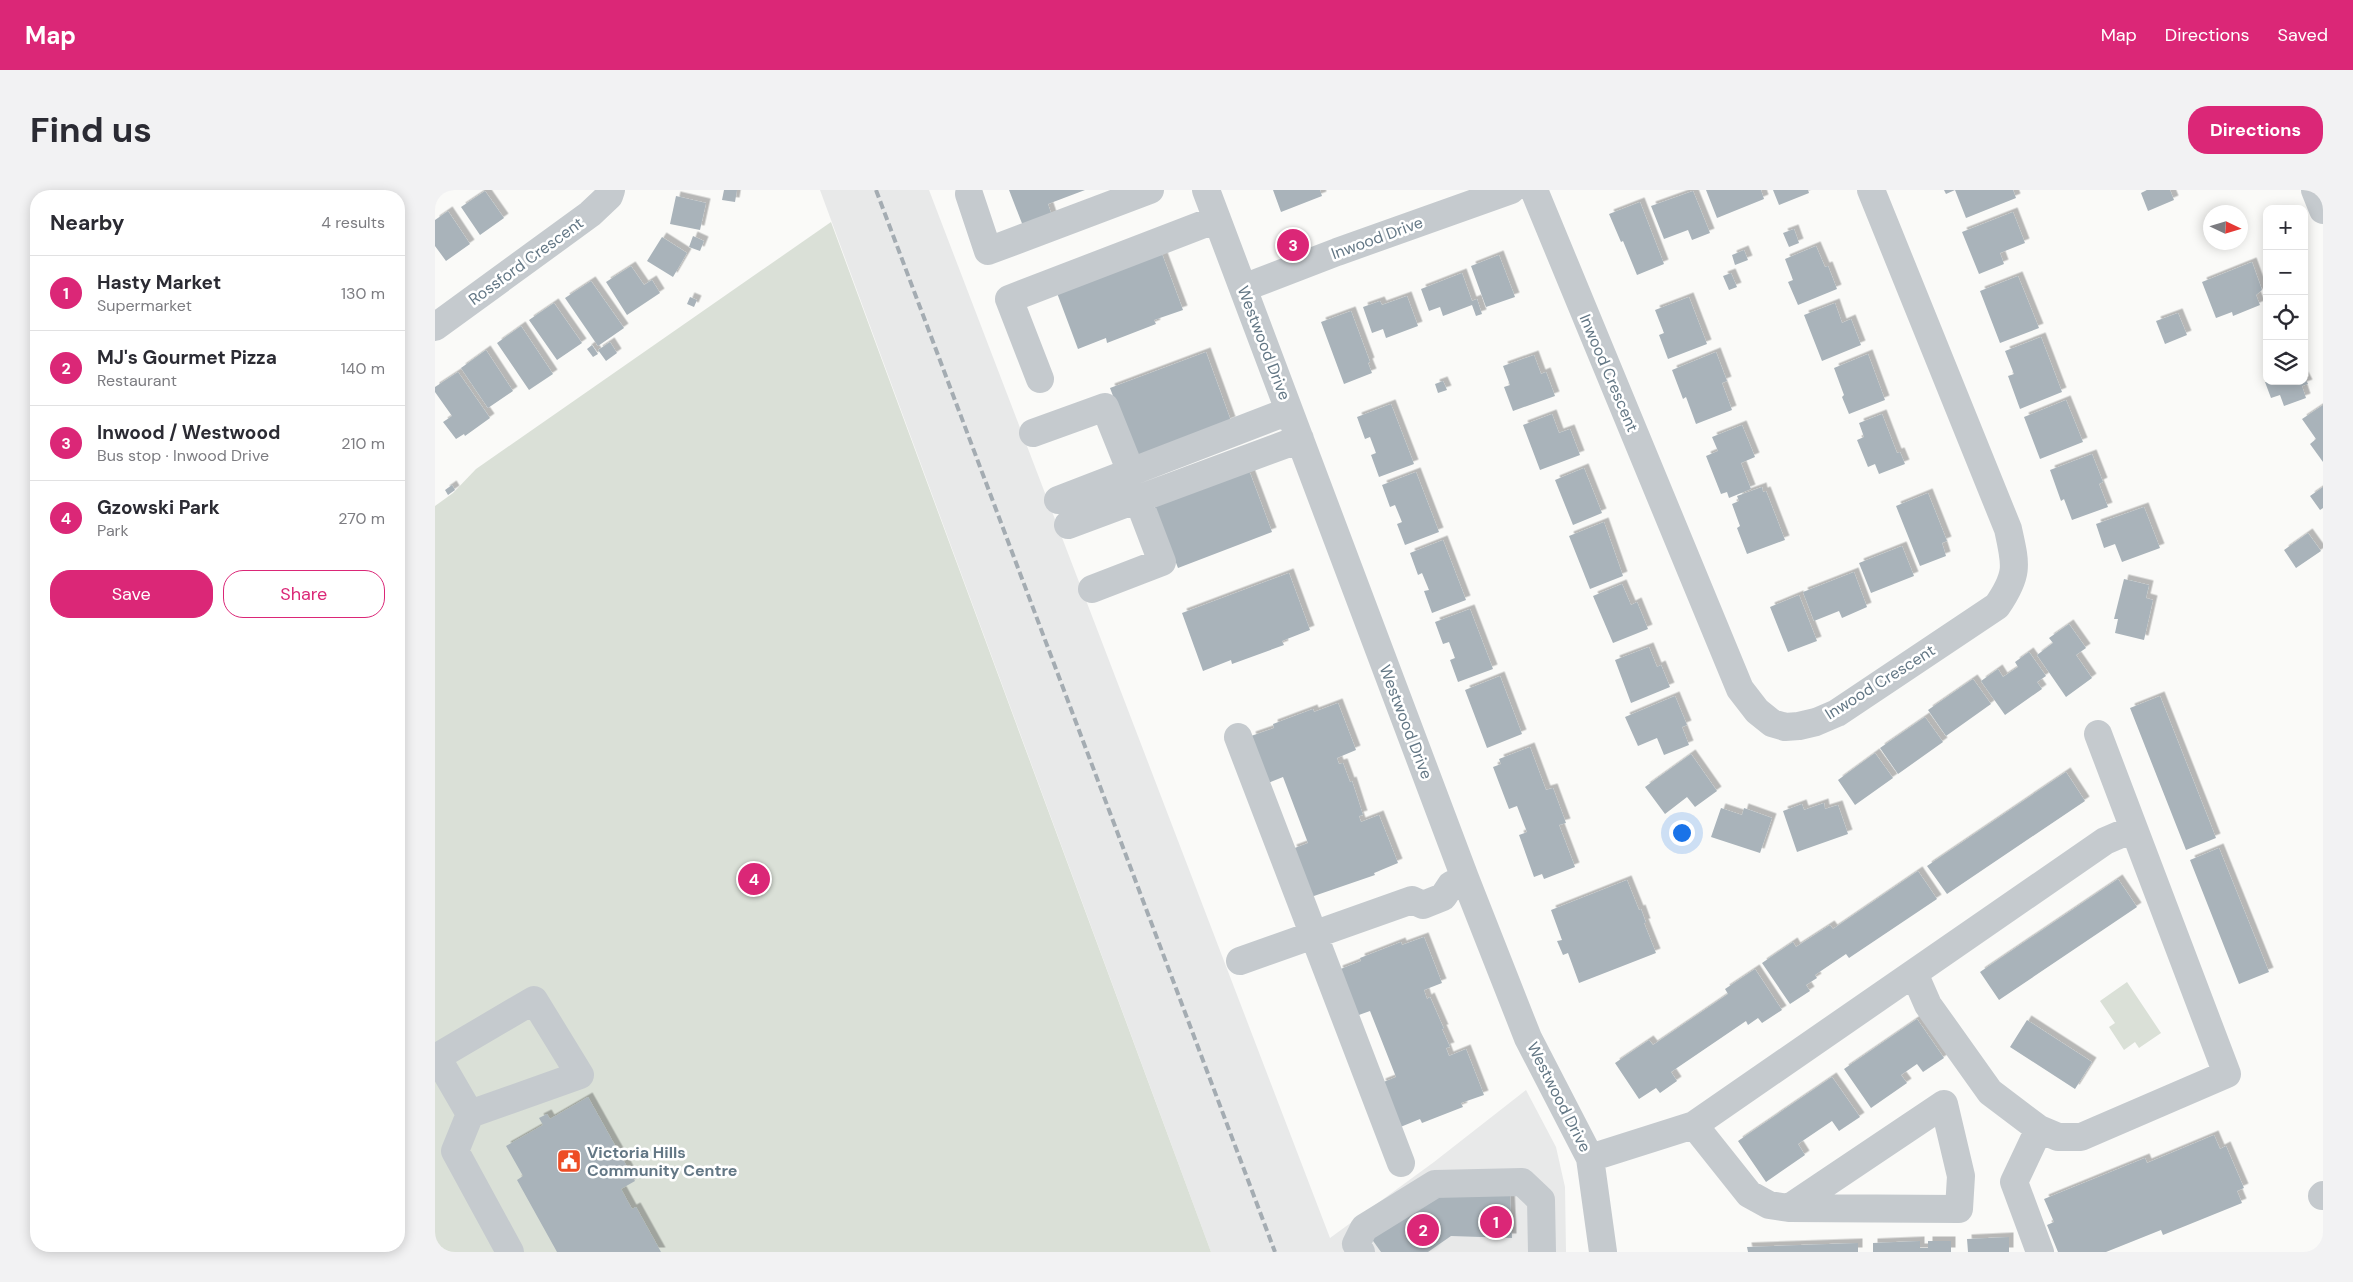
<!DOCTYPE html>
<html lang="en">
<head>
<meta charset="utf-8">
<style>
	:root { --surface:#fff; --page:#f2f2f3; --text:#2b2b33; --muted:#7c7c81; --line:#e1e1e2; --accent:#db2777 }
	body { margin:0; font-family:"DM Sans",sans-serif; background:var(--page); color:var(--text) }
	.controls { position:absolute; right:15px; top:15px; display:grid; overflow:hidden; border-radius:10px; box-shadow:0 2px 12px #0003 }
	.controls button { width:45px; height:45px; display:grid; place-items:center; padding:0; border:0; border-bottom:1px solid var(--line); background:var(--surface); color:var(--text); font:25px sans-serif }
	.compass { position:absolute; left:1768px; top:15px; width:45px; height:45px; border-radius:50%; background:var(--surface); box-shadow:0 2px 12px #0003; rotate:94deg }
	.you { position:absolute; left:1246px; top:642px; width:18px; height:18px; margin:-12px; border:4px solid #fff; border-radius:50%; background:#1a73e8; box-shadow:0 0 0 8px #1a73e833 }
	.badge { display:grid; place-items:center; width:32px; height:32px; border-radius:50%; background:var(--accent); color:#fff; font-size:16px; font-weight:700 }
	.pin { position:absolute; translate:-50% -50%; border:2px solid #fff; box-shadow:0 1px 5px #0006 }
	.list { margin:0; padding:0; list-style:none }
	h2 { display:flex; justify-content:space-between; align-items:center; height:65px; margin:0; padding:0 20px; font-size:21px }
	h2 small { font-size:16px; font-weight:400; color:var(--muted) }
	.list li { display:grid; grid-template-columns:32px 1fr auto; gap:15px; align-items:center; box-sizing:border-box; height:75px; padding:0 20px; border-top:1px solid var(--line) }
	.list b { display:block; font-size:19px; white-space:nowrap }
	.list p { margin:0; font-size:16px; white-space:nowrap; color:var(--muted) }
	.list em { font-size:16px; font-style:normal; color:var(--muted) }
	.actions { display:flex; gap:10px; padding:15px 20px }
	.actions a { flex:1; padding:11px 0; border:1px solid var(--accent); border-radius:20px; text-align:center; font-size:18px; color:var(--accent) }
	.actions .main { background:var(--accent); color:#fff }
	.icon { flex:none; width:28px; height:28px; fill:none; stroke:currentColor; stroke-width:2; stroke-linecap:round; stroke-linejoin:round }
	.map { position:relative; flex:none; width:1888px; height:1062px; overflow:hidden; border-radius:20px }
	header { display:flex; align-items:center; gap:30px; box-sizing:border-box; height:70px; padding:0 25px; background:var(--accent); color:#fff }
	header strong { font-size:24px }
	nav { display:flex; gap:28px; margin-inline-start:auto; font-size:18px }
	.intro { display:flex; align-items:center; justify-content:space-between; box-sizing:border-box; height:120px; padding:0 30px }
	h1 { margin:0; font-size:35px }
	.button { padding:12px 22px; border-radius:20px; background:var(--accent); color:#fff; font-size:18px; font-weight:700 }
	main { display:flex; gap:30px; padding:0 30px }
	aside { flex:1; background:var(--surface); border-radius:20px; box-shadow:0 2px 12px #0003 }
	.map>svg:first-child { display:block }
	.built { fill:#e8e9e9 }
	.green { fill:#dae0d7 }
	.building { fill:#a9b3ba; filter:url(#shadow) }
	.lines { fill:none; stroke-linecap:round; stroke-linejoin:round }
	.minor { stroke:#c5cace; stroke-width:28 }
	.rail { stroke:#a4acb2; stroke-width:4; stroke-dasharray:8 4; stroke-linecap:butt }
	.labels { text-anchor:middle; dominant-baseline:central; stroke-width:5; stroke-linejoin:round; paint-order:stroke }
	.street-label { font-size:16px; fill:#637785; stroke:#fff }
	.poi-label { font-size:16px; font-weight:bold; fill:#637785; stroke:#fff; text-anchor:start }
</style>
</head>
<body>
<header>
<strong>Map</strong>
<nav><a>Map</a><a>Directions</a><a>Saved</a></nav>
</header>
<div class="intro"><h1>Find us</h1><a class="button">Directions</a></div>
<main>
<aside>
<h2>Nearby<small>4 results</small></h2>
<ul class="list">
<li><span class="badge">1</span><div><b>Hasty Market</b><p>Supermarket</p></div><em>130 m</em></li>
<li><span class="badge">2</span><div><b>MJ's Gourmet Pizza</b><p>Restaurant</p></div><em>140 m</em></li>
<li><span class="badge">3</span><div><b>Inwood / Westwood</b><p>Bus stop · Inwood Drive</p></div><em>210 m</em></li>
<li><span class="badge">4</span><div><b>Gzowski Park</b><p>Park</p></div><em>270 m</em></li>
</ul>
<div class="actions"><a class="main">Save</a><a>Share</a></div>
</aside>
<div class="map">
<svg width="1888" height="1062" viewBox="0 0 1888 1062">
	<defs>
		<filter id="shadow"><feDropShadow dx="4.5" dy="-4.5" stdDeviation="0" flood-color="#0004"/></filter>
	</defs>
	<rect width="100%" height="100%" fill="#fafaf8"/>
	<!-- built -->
	<path class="built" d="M 385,0 L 494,0 L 895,1048 L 999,972 L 1091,900 L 1121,957 L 1130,997 L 1131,1062 L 776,1062 Z"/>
	<!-- green -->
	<path class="green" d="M 396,32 L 776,1062 L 0,1062 L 0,316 L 18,303 L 41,279 Z
		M 1692,792 L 1726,843 L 1704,858 L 1700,852 L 1689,860 L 1674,837 L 1680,833 L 1665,811 Z"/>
	<!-- building -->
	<path class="building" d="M 289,0 L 302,0 L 300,12 L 287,10 Z
		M 574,0 L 650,0 L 613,14 L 617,26 L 588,36 Z
		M 838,0 L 885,0 L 887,6 L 846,22 Z
		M 1271,0 L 1326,0 L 1329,9 L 1282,28 Z
		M 1338,0 L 1373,0 L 1374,3 L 1344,15 Z
		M 1509,0 L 1578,0 L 1581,8 L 1531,28 L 1520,0 L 1511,4 Z
		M 1712,0 L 1735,0 L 1739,10 L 1713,21 L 1706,3 Z
		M 50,1 L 69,28 L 45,45 L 26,17 Z
		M 1258,1 L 1275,43 L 1257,50 L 1253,40 L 1229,49 L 1216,16 Z
		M 241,6 L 271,13 L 265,40 L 235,34 Z
		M 1205,12 L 1229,74 L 1202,85 L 1188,51 L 1186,52 L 1174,24 Z
		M 13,21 L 35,54 L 11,71 L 0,56 L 0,30 Z
		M 1578,22 L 1590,53 L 1565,63 L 1569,74 L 1544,84 L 1527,42 Z
		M 1359,39 L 1364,53 L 1354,57 L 1348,43 Z
		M 258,46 L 269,51 L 265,61 L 254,57 Z
		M 227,47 L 252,63 L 238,87 L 212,71 Z
		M 1381,56 L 1390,77 L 1393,76 L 1402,99 L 1363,115 L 1353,92 L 1358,90 L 1350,69 Z
		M 1309,60 L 1313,70 L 1300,75 L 1297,65 Z
		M 727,64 L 748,120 L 719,130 L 721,134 L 672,153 L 671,148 L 643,159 L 622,103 Z
		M 1064,65 L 1080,107 L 1051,117 L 1036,76 Z
		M 1817,72 L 1827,100 L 1821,105 L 1825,115 L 1798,126 L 1797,122 L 1781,128 L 1767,92 Z
		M 196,76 L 209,95 L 217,90 L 225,103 L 192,125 L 171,92 Z
		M 1027,83 L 1037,111 L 1042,109 L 1047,124 L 1041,126 L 1037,115 L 1008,126 L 1005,117 L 994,121 L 986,99 Z
		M 1296,83 L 1302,97 L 1294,100 L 1288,86 Z
		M 1583,86 L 1604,138 L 1565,153 L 1545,101 Z
		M 156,91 L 189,138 L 163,156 L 130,108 Z
		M 972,106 L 983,136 L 951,148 L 948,139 L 937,143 L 928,117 L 945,111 L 947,115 Z
		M 255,107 L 262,110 L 259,117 L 252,114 Z
		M 1254,107 L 1272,154 L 1233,169 L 1224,145 L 1229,143 L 1220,120 Z
		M 119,113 L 147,153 L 122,170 L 94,130 Z
		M 1400,113 L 1407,133 L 1416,129 L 1426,155 L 1387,171 L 1369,125 Z
		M 916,121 L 935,172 L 933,173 L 937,183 L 909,194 L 886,132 Z
		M 1743,123 L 1752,145 L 1730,154 L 1721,131 Z
		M 86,136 L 118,184 L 94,200 L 62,153 Z
		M 1606,147 L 1627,202 L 1585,219 L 1573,186 L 1579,184 L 1570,161 Z
		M 175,152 L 182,163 L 171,171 L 163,160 Z
		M 157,155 L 163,164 L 158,167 L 152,159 Z
		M 51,160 L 78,201 L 53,218 L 26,178 Z
		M 771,162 L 796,231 L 701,266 L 675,198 Z
		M 1281,162 L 1292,191 L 1287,193 L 1297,220 L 1261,234 L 1251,207 L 1248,209 L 1237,180 Z
		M 1433,164 L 1450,210 L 1414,224 L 1407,207 L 1409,205 L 1399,178 Z
		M 1099,165 L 1106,184 L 1111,182 L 1120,206 L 1078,221 L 1069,197 L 1075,195 L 1068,176 Z
		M 23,182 L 55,228 L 30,246 L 29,244 L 21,249 L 8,232 L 17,226 L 0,202 L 0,197 Z
		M 1869,186 L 1873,194 L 1867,196 L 1871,208 L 1849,216 L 1845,205 L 1836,208 L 1830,192 L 1869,191 Z
		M 1008,191 L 1012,200 L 1003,203 L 1000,194 Z
		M 1631,210 L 1648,252 L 1605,269 L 1589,227 Z
		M 956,214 L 979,274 L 944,287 L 936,265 L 941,263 L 935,247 L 930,249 L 922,227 Z
		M 1888,215 L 1888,272 L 1875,254 L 1881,249 L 1867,229 Z
		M 1117,224 L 1124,243 L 1135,239 L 1145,265 L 1105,280 L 1088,235 Z
		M 1447,224 L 1462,263 L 1465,262 L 1470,274 L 1444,284 L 1440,274 L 1433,277 L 1422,250 L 1429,247 L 1424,233 Z
		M 1307,235 L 1320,267 L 1306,273 L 1316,299 L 1294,308 L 1292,302 L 1286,304 L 1271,266 L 1283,261 L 1277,247 Z
		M 1657,264 L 1668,292 L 1664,294 L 1673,317 L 1637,330 L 1629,309 L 1626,311 L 1615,280 Z
		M 812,275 L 837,342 L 743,378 L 717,310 Z
		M 1149,278 L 1167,323 L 1138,335 L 1120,290 Z
		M 981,282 L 1004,342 L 970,355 L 962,334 L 967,332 L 960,315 L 955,317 L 947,295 Z
		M 17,295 L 20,300 L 13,305 L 10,300 Z
		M 1327,297 L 1328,302 L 1331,301 L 1350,350 L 1312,364 L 1302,338 L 1305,336 L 1297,314 L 1304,311 L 1302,306 Z
		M 1888,297 L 1888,318 L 1885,320 L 1875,306 Z
		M 1493,303 L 1512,351 L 1507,353 L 1511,366 L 1485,376 L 1461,316 Z
		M 1709,317 L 1725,358 L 1687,372 L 1680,354 L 1669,358 L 1661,334 Z
		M 1169,332 L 1188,386 L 1155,399 L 1134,346 Z
		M 1873,343 L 1886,361 L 1861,378 L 1849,360 Z
		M 1008,350 L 1031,410 L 997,423 L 989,401 L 994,400 L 987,383 L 983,385 L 975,363 Z
		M 1467,356 L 1479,386 L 1436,403 L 1424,373 Z
		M 1419,382 L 1432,417 L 1407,428 L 1404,421 L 1379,431 L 1368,402 Z
		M 854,383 L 875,440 L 847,451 L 849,455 L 797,474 L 796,470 L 768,481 L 747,423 Z
		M 1689,389 L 1714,395 L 1711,408 L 1718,410 L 1709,450 L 1680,443 L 1683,429 L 1679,429 Z
		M 1187,394 L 1196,415 L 1202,412 L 1213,439 L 1178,453 L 1158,406 Z
		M 1364,405 L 1382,451 L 1353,462 L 1335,417 Z
		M 1035,419 L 1058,479 L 1023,492 L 1015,470 L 1020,468 L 1014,452 L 1008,454 L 1000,432 Z
		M 1634,434 L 1651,458 L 1641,465 L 1657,488 L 1631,507 L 1602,465 L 1618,453 L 1614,448 Z
		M 1214,457 L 1222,477 L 1226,475 L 1235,497 L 1196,513 L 1180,470 Z
		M 1594,462 L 1611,486 L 1602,492 L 1607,499 L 1570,525 L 1546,491 L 1563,479 L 1568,487 L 1583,477 L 1580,472 Z
		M 1065,486 L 1087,544 L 1052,558 L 1030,500 Z
		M 1538,489 L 1556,514 L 1511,546 L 1493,520 Z
		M 1240,506 L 1252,535 L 1247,537 L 1254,555 L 1229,565 L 1222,548 L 1203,556 L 1190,527 Z
		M 1725,506 L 1781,648 L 1751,660 L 1695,518 Z
		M 903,513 L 921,560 L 902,568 L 904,574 L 908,573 L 915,592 L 917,591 L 928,625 L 924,626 L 926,632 L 944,625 L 963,673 L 939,683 L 940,685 L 876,707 L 857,659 L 873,653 L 848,587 L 833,593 L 816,546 L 839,538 L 838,534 L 878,519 L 879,522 Z
		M 1490,527 L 1508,552 L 1463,584 L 1445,558 Z
		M 1095,557 L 1111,600 L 1118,598 L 1131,633 L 1124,635 L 1140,677 L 1109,689 L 1107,684 L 1099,687 L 1084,645 L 1092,642 L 1082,616 L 1074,619 L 1058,577 L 1066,574 L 1064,569 Z
		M 1440,563 L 1458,588 L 1420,615 L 1403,590 Z
		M 1256,564 L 1282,601 L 1260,617 L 1252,607 L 1230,624 L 1210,597 Z
		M 1631,582 L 1650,611 L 1512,704 L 1492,676 Z
		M 1389,613 L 1390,619 L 1403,615 L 1413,644 L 1362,662 L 1348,621 L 1367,614 L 1369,620 Z
		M 1286,618 L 1307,625 L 1309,618 L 1337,628 L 1325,663 L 1276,647 Z
		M 1784,658 L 1834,782 L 1804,794 L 1755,670 Z
		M 1483,681 L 1502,709 L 1414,768 L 1411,764 L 1380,785 L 1382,788 L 1371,795 L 1375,801 L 1355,814 L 1327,773 L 1358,752 L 1361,757 L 1395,735 L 1398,739 Z
		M 1683,689 L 1702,717 L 1564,810 L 1545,782 Z
		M 1192,690 L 1204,720 L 1206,719 L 1211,733 L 1209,733 L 1221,763 L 1144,793 L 1133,763 L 1128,765 L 1122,751 L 1127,750 L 1116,720 Z
		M 989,747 L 1007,793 L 989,800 L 992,809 L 995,807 L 1009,839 L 1007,839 L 1015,857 L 1011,858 L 1014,866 L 1031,859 L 1049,905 L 1026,913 L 1028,917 L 987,933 L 985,929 L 963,938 L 946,893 L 961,887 L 935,821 L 921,826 L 903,780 L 926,771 L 925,768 L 966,752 L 967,755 Z
		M 1320,779 L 1347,820 L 1327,833 L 1323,828 L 1313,835 L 1311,831 L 1236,882 L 1242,891 L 1225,903 L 1221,898 L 1204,909 L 1180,873 L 1214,850 L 1218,855 L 1293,804 L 1290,799 Z
		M 1482,829 L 1509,868 L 1488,882 L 1482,874 L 1466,885 L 1472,893 L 1436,918 L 1409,879 Z
		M 1592,830 L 1657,872 L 1640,899 L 1575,857 Z
		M 1397,887 L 1425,927 L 1404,941 L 1397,931 L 1363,954 L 1370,965 L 1331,992 L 1303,951 Z
		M 153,907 L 200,991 L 186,999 L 197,1019 L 201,1017 L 226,1062 L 122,1062 L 82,990 L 88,986 L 71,956 L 108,935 L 104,928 L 112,924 L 115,929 Z
		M 1779,945 L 1785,959 L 1791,956 L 1809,998 L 1802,1001 L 1807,1013 L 1728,1045 L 1726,1040 L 1671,1062 L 1623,1062 L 1612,1035 L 1619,1032 L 1609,1009 L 1710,968 L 1712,973 Z
		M 1002,1004 L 1075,1004 L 1077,1048 L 1016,1046 L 993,1062 L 946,1062 L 936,1048 Z
		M 1574,1047 L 1574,1062 L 1533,1062 L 1532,1049 Z
		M 1485,1051 L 1485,1058 L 1493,1058 L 1493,1051 L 1516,1051 L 1516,1062 L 1438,1062 L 1438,1053 Z
		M 1423,1053 L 1423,1062 L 1313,1062 L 1312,1057 Z"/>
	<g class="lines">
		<!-- minor -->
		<path class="minor" d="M 771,0 L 1030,688 L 1093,848 L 1155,968 L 1168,1062
			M 1099,0 L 1305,499 L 1322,521 L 1337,533 L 1350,537 L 1364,536 L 1381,532 L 1402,523 L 1562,416 C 1584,384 1581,375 1573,339 L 1436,0
			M 1880,0 L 1888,20
			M 534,4 L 553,61 L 715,0
			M 808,98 L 902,62 L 1076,0
			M 0,137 L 155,24 L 174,6 L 176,0
			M 605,189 L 574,109 L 782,29
			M 598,243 L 670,217 L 696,282
			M 623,310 L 854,221
			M 633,335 L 865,249
			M 657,399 L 727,372 L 703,309
			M 803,547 L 966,973
			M 805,771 L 977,710 L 988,715 L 1008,707 L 1016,695 L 1030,688
			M 1479,783 L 1493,815 L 1555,902 L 1604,939 L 1623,947 L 1646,947 L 1792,884 L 1663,544
			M 1259,935 L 1314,1004 L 1334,1015 L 1354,1018 L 1509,914 L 1526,986 L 1524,1019 L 1354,1018
			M 1604,939 L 1579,992 L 1605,1062
			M 20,961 L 35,924 L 145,885 L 99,810 L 2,867 L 35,924
			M 20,961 L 75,1062
			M 1155,968 L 1259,935 L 1670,651 L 1698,639
			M 1887,1006 L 1888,1005
			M 926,1062 L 921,1054 L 929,1038 L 1000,994 L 1087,992 L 1106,1010 L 1107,1062"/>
		<!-- rail -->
		<path class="rail" d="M 441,0 L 840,1062"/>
	</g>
	<!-- icons -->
	<defs>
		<symbol id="civic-square" viewBox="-11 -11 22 22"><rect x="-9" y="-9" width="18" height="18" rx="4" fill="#ed4d25" stroke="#fff"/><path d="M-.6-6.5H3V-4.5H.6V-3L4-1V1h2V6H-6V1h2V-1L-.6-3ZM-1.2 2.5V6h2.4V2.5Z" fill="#fff"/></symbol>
	</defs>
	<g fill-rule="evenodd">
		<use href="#civic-square" x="120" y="957" width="28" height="28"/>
	</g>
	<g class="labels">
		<!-- street labels -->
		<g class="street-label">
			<text transform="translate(942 48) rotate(-20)">Inwood Drive</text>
			<text transform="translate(91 71) rotate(-36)">Rossford Crescent</text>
			<text transform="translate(829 153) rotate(69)">Westwood Drive</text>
			<text transform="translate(1174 183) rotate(67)">Inwood Crescent</text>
			<text transform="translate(1445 492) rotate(-32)">Inwood Crescent</text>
			<text transform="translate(971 532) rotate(69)">Westwood Drive</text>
			<text transform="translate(1124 907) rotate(63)">Westwood Drive</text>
		</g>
		<!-- poi labels -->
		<g class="poi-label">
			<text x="152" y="962">Victoria Hills<tspan x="152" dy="18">Community Centre</tspan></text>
		</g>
	</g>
</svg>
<div class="controls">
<button>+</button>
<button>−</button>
<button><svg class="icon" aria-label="locate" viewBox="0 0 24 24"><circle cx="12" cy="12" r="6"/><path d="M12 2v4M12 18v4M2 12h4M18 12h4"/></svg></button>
<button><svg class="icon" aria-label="layers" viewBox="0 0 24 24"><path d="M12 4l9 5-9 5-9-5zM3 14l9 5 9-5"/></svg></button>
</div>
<svg class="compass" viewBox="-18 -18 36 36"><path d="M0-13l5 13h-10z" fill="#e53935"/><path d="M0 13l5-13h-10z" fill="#7c7c81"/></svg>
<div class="you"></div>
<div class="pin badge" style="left:1061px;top:1032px">1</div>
<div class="pin badge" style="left:988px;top:1040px">2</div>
<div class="pin badge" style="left:858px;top:55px">3</div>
<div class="pin badge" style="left:319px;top:689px">4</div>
</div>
</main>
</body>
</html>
